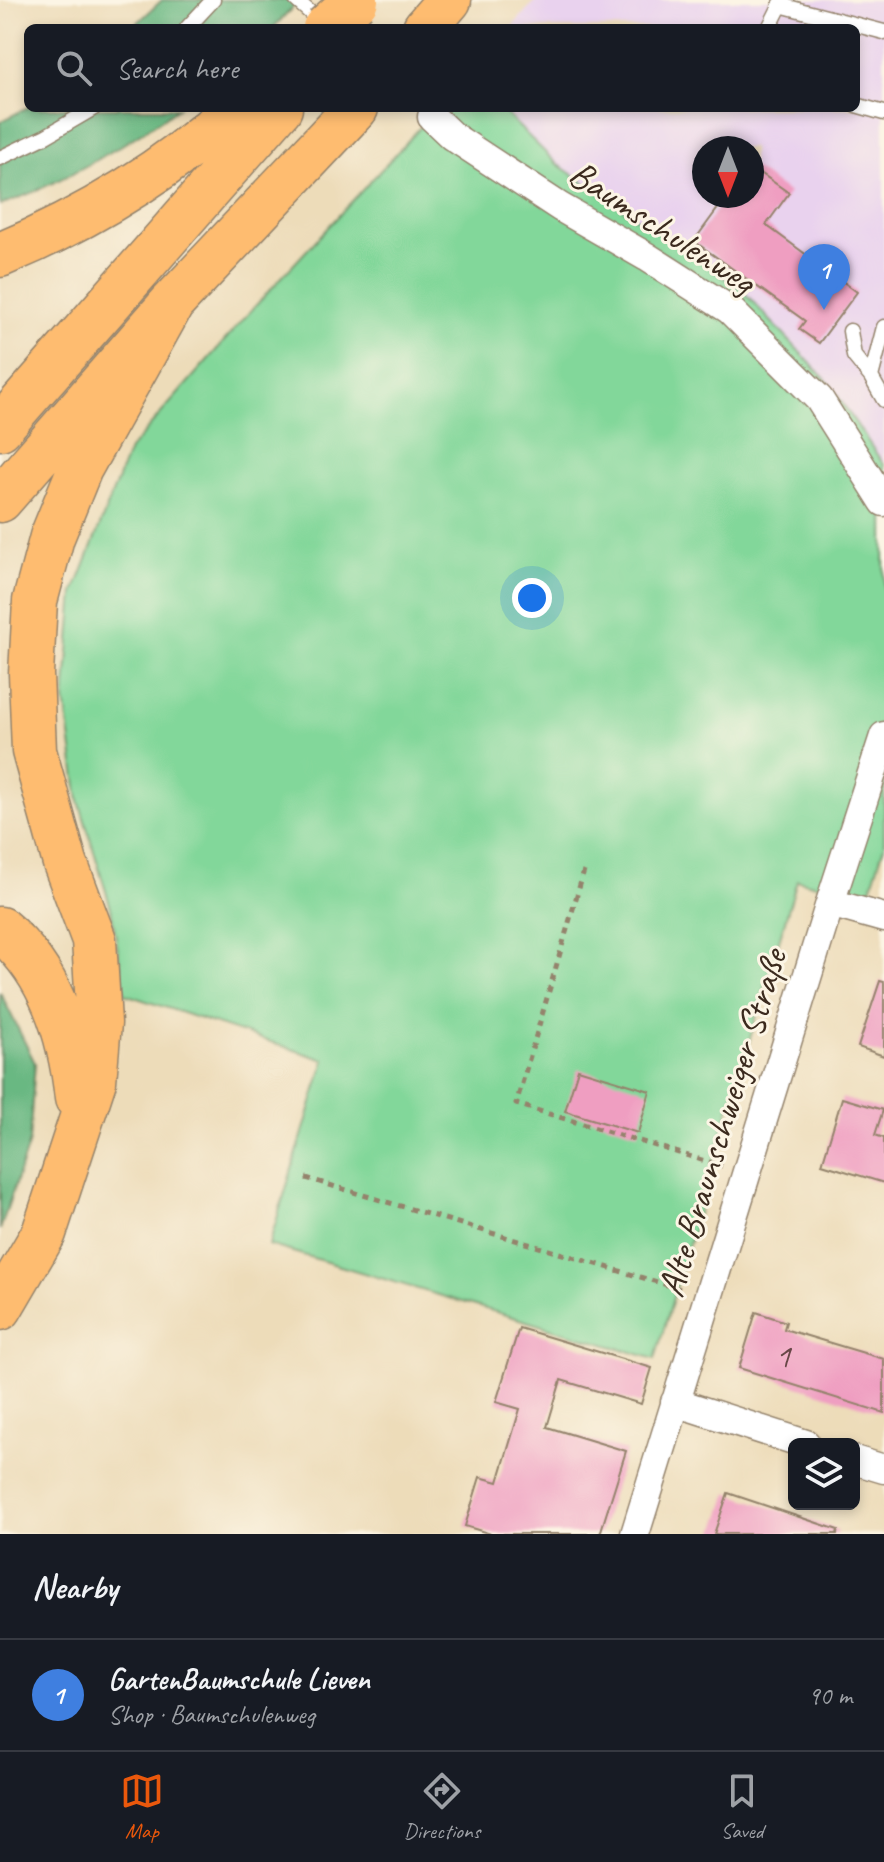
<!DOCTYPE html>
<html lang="en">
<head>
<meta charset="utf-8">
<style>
	:root { --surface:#171b24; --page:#20242c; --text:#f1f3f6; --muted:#9ea1a6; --line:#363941; --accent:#ea580c }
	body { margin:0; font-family:Caveat,sans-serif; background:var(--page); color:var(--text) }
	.controls { position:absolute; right:24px; bottom:24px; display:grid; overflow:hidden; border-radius:12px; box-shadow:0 4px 12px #0003 }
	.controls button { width:72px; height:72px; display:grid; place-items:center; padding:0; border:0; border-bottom:2px solid var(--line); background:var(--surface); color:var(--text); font:40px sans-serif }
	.compass { position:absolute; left:692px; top:136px; width:72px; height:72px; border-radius:50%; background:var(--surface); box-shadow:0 4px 12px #0003; rotate:180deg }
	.you { position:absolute; left:532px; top:598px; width:28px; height:28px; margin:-20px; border:6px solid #fff; border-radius:50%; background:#1a73e8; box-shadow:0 0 0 12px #1a73e833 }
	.badge { display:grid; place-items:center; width:52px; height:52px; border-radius:50%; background:var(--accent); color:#fff; font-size:26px; font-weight:700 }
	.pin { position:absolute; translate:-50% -66px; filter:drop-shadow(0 2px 4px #0008) }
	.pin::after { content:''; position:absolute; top:42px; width:28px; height:24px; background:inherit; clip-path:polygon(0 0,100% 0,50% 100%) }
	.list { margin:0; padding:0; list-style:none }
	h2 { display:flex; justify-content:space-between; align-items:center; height:104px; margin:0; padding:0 32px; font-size:34px }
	h2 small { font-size:26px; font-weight:400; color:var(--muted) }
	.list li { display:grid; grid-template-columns:52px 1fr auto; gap:24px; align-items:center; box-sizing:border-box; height:112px; padding:0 32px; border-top:2px solid var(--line) }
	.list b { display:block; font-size:30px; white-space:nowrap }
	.list p { margin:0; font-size:26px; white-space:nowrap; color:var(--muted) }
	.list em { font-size:26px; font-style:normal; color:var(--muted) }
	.icon { flex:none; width:44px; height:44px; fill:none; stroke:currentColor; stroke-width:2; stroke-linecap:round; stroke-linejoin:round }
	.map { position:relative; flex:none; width:884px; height:1534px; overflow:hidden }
	.search { position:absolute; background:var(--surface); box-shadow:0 4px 12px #0003; left:24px; right:24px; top:24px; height:88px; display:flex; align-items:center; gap:20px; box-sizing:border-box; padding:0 28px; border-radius:12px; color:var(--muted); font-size:30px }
	.sheet { height:216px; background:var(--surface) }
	nav { display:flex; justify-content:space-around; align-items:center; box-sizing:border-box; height:112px; border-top:2px solid var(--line); background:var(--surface); font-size:22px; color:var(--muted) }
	nav a { display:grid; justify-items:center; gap:4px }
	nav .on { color:var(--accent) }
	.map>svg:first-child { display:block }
	.built { fill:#e9d2ee; fill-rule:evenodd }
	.green { fill:#82d79a; stroke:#5e805c; stroke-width:2 }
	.forest { fill:#69b882; stroke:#527150; stroke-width:2 }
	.building { fill:#ef9ec1 }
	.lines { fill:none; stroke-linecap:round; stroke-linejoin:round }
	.service-casing { stroke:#94836c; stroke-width:17 }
	.minor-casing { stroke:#94836c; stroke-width:31 }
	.motorway-casing { stroke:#94836c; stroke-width:47 }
	.path { stroke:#94836c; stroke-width:5; stroke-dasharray:6 6; stroke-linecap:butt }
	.service { stroke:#fff; stroke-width:14 }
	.minor { stroke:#fff; stroke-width:28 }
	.motorway { stroke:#febc70; stroke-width:44 }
	.motorway-bridge-casing { stroke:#94836c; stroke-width:47; stroke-linecap:butt }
	.motorway-bridge { stroke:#febc70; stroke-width:44 }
	.labels { text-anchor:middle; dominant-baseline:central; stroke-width:6; stroke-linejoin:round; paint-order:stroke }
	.number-label { font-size:34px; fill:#684747 }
	.street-label { font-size:38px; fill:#3b2a1e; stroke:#fcf5e5 }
</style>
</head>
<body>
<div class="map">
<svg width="884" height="1534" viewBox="0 0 884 1534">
	<rect width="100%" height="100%" fill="#fcf5e5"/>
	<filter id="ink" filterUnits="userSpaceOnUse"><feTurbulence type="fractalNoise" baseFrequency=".0125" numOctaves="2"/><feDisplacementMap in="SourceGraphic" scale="16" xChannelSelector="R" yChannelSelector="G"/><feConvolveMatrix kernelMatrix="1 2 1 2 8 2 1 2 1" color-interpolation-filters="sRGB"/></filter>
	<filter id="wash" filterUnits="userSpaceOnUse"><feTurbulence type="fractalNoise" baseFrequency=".006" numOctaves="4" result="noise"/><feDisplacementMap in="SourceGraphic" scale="32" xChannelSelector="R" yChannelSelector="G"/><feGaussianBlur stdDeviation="1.8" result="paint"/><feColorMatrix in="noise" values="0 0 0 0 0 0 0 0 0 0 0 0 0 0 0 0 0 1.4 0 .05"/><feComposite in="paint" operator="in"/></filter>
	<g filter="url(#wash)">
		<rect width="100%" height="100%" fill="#eddcb9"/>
		<!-- built -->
		<path class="built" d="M 536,0 L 884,0 L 884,465 L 828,382 L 741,289 L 557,164 L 500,108 L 856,108 L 856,28 L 511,28 ZM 704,148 L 752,148 L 752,196 L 704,196 Z"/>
		<!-- green -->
		<path class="green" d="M 438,108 L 500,108 L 557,164 L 741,289 L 828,382 L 884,465 L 884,846 L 868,898 L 797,880 L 655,1359 L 269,1245 L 325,1060 L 125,994 L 111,908 L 79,801 L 65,699 L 74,593 L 129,450 L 247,315 Z"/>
		<!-- forest -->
		<path class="forest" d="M 162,0 L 300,0 L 273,28 L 132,28 Z
			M 28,107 L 28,108 L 178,108 C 129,143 57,186 0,205 L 0,122 Z
			M 0,992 L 35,1063 L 29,1142 L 0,1230 Z"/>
		<g id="blocks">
			<!-- building -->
			<path class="building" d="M 752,167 L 789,193 L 766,225 L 857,292 L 819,343 L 799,329 L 805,321 L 694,241 L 727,196 L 752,196 Z
				M 880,981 L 884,982 L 884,1056 L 858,1047 Z
				M 578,1069 L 650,1091 L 638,1133 L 565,1111 Z
				M 842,1098 L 883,1110 L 875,1135 L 884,1138 L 884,1183 L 822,1164 Z
				M 756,1312 L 786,1322 L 784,1329 L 884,1359 L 884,1413 L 739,1368 Z
				M 519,1328 L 652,1368 L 641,1404 L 561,1380 L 547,1427 L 626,1451 L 600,1534 L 491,1534 L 465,1526 L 480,1477 L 498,1482 L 520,1409 L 496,1402 Z
				M 728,1493 L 838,1530 L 837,1534 L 714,1534 Z"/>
		</g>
	</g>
	<g filter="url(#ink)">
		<use href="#blocks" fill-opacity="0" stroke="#94836c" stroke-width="2"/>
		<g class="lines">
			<defs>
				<path id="service" d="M 296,0 L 322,23
					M 780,5 L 884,32
					M 187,28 L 213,0
					M 769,28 L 783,0
					M 856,105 L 884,113
					M 0,158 L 46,136 L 94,108
					M 850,331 L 854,356 L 871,377 L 884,400
					M 871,377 L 884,327"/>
				<path id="minor" d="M 432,117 L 452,136 L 560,207 L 647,257 L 730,310 L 819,399 L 884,502
					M 830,903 L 884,918
					M 675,1402 L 806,1444
					M 854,1460 L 884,1469
					M 635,1534 L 830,903 L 884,736"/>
				<path id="motorway" d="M 425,28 L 449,0
					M 0,255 C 87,219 166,171 236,108
					M 0,428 L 280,108
					M 0,500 L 172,303 L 356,108
					M 0,929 C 51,971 70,1034 77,1098
					M 0,1308 L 44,1233 L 94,1081 L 99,1023 L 94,940 L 65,863 L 34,751 L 31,674 L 35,601 L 52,537 L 80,468 L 172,303"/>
			</defs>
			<!-- service casing -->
			<use href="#service" class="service-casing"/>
			<!-- minor casing -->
			<use href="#minor" class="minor-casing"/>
			<!-- motorway casing -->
			<use href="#motorway" class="motorway-casing"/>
			<!-- path -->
			<path class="path" d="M 584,871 L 516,1104 L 722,1166
				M 306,1178 L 684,1290"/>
			<!-- service -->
			<use href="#service" class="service"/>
			<!-- minor -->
			<use href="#minor" class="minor"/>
			<!-- motorway -->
			<use href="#motorway" class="motorway"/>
			<defs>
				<path id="motorway-bridge" d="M 325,28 L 356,0"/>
			</defs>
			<!-- motorway-bridge casing -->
			<use href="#motorway-bridge" class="motorway-bridge-casing"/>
			<!-- motorway-bridge -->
			<use href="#motorway-bridge" class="motorway-bridge"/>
		</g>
	</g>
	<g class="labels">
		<!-- number labels -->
		<g class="number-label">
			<text x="783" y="1355">1</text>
		</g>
		<!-- street labels -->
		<g class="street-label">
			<text transform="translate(662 227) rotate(33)">Baumschulenweg</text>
			<text transform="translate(722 1123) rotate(-73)">Alte Braunschweiger Straße</text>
		</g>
	</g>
</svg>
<div class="controls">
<button><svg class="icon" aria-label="layers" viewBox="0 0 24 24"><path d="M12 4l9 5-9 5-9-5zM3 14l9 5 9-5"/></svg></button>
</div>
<svg class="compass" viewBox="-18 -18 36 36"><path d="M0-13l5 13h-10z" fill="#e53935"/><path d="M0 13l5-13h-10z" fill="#9ea1a6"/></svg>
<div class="you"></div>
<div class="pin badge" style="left:824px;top:310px;background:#3f7fe0">1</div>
<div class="search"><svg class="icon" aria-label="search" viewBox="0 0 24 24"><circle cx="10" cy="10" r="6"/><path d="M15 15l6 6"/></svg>Search here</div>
</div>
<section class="sheet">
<h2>Nearby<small></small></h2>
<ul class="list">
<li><span class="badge" style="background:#3f7fe0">1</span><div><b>GartenBaumschule Lieven</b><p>Shop · Baumschulenweg</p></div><em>90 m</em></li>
</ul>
</section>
<nav>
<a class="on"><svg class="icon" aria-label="map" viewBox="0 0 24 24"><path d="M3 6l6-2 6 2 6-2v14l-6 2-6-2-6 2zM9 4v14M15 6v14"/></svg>Map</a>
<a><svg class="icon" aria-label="directions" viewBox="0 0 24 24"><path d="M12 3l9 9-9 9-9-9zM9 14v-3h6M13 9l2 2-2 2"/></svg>Directions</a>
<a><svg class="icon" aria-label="saved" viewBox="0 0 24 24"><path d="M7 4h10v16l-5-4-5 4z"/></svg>Saved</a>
</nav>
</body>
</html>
